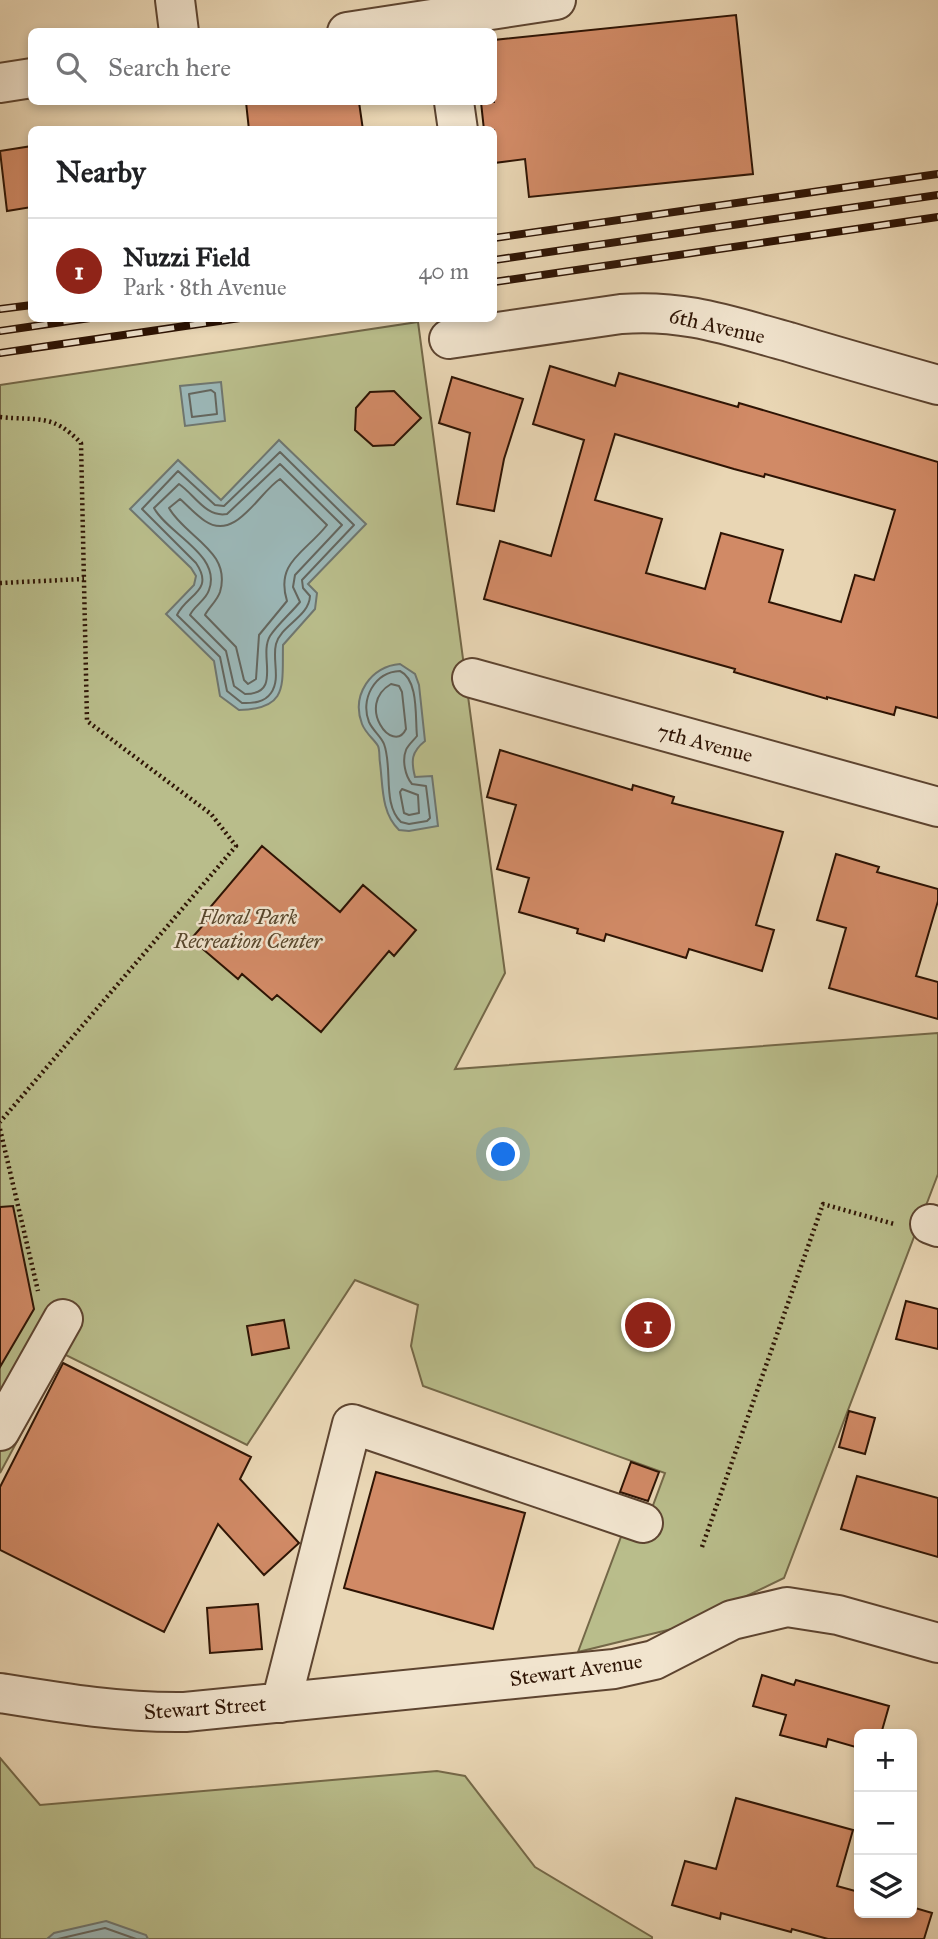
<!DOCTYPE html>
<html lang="en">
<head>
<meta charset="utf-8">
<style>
	:root { --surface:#fff; --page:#f2f2f2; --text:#202124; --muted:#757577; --line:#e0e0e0; --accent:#8f2418 }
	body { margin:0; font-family:"IM FELL Great Primer",serif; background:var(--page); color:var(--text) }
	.controls { position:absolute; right:21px; bottom:21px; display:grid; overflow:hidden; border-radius:10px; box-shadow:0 4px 10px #0003 }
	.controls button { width:63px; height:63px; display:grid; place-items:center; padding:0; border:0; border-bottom:2px solid var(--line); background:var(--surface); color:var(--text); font:35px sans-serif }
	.you { position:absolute; left:504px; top:1155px; width:24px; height:24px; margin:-18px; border:5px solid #fff; border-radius:50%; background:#1a73e8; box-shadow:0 0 0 10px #1a73e833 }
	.badge { display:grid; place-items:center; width:46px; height:46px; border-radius:50%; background:var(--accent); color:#fff; font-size:23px; font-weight:700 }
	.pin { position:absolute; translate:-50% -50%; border:4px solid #fff; box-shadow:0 2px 7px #0006 }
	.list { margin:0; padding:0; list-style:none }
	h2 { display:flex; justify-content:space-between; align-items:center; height:91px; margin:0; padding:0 28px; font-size:30px }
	h2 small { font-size:23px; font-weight:400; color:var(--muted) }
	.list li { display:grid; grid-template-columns:46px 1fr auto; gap:21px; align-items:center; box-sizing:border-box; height:105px; padding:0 28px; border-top:2px solid var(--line) }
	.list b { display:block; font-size:26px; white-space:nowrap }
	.list p { margin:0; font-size:23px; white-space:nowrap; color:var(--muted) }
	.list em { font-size:23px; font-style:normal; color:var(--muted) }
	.icon { flex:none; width:38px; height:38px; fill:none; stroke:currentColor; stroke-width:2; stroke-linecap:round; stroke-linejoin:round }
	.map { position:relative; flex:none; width:938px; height:1939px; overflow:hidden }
	.search { position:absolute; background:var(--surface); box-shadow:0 4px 10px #0003; left:28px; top:28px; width:469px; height:77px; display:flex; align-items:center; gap:18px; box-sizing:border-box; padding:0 24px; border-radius:10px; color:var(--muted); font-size:26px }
	.panel { position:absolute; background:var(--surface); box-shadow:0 4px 10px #0003; left:28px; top:126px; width:469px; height:196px; border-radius:10px }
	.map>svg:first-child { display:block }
	.green { fill:#b9bd8b; stroke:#746848; stroke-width:2 }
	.water { fill:#9bb7b7; stroke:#6f766f; stroke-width:2 }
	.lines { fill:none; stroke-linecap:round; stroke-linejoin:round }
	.shore { stroke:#64665e; stroke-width:2 }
	.building { fill:#d18a66; stroke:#2e1404; stroke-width:2; fill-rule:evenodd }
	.minor-casing { stroke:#5d4430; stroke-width:42 }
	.path { stroke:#2e1404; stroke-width:4.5; stroke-dasharray:2 3.5; stroke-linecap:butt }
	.minor { stroke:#f1e4ce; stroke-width:38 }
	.rail-casing { stroke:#2e1404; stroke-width:8 }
	.rail { stroke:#f1e4ce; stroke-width:5; stroke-dasharray:16; stroke-linecap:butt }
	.labels { text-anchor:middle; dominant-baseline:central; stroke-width:5; stroke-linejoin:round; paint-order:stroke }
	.street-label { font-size:21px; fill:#2e1404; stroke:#f1e4ce }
	.park-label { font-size:21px; font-style:italic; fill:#58472c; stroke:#f1e4ce }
</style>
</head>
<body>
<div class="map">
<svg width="938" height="1939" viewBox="0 0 938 1939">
	<rect width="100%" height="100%" fill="#e9d6b4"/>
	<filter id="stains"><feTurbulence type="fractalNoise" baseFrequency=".00286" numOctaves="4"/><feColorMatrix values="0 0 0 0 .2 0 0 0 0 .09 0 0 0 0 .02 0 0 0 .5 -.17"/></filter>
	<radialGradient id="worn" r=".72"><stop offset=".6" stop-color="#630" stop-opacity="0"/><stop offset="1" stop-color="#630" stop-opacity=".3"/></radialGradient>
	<!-- green -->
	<path class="green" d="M 418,322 L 505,973 L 455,1069 L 938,1033 L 938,1174 L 784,1578 L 684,1626 L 578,1652 L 634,1502 L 652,1508 L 665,1473 L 423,1386 L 411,1346 L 418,1305 L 355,1280 L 247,1445 L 64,1354 L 0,1473 L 0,385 Z
		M 0,1758 L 40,1805 L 437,1771 L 465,1776 L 535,1867 L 652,1937 L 652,1939 L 0,1939 Z"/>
	<!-- water -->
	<path class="water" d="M 221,382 L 225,421 L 185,426 L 180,386 Z
		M 279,440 L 366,524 L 308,584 L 317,593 L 315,609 L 283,645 C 282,685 289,709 239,710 L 220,696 L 214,661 L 166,614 L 194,585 L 196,576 L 191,568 L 130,509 L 178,460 L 221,500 Z
		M 400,664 L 415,674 L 419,685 L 425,741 C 411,752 411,761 415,777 L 432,776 L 438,826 L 409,831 L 399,830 C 381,813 383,786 380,763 C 379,758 380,750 378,746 C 374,739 366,734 362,724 C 351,695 371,666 400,664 Z
		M 106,1921 L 146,1935 L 148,1939 L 47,1939 L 54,1933 Z"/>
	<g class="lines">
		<!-- shore -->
		<path class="shore" d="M 211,390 L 215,393 L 217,414 L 192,417 L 189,394 Z
			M 280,452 L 354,525 L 302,580 L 303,588 L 310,596 C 309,617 281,625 276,644 C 272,660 281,679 271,693 C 264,703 253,703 242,703 L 227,691 L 220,657 L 177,615 C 187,594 215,591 196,563 L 142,509 L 178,471 L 215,505 L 224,506 Z
			M 280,464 L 342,525 L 295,575 L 293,587 L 300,602 C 291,613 278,624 270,636 C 258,656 283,694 245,694 L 234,686 L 226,651 L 190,615 C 194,606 206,600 209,590 C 222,555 168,534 154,508 L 179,484 C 194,494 206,518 227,514 Z
			M 280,479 L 327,525 C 305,553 275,562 287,601 L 259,635 L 256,679 L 248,684 L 244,680 L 236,647 L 205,615 C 209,607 217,601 220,592 C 232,551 185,537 169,508 L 180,499 C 188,506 196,515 205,521 C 236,542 259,492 280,479 Z
			M 400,671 C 419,680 415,718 417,736 C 414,740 408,745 406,750 C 402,760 405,776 412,784 L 426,786 L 430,818 L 427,821 L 409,824 L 401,822 C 382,804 393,768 384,744 C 381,736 373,731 369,722 C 360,700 374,672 400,671 Z
			M 391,684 L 399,686 L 402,692 L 406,729 C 393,756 355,705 391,684 Z
			M 402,789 L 418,795 L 419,813 L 409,815 L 404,813 L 400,792 Z
			M 58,1939 L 105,1928 L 136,1939"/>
	</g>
	<!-- building -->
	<path class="building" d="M 736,15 L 753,174 L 529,197 L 525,159 L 494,163 L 494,130 L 484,130 L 481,102 L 494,102 L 494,40 Z
		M 246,102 L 359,102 L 363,130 L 249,130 Z
		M 32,146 L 32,207 L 7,211 L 0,151 Z
		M 550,366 L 615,386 L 619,373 L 738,407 L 739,403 L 938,462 L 938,718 L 896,707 L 894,715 L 827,697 L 827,699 L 734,672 L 735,669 L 484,599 L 500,541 L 551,556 L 584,440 L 533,424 ZM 615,434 L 734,469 L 764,477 L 765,474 L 895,510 L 874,580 L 855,575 L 841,622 L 769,602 L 783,550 L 721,533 L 705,589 L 646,573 L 662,519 L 595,500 Z
		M 452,377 L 523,399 L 504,459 L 494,511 L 457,504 L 470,433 L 439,423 Z
		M 394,391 L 421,418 L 394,445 L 373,446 L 355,430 L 356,408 L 370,392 Z
		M 500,750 L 632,790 L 633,785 L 674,797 L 672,803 L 783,832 L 756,925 L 774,930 L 762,971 L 689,949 L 686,958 L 606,934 L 604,941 L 577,933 L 578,929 L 519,912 L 529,878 L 497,869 L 516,805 L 487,797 Z
		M 262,846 L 340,912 L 363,885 L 416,930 L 394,956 L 389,951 L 321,1032 L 277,995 L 272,1000 L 242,974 L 238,979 L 191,939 L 212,915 L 207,911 Z
		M 836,854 L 879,867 L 877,872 L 938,889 L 938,901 L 916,976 L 938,982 L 938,1019 L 829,988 L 846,928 L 817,920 Z
		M 13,1206 L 34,1309 L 0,1367 L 0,1207 Z
		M 906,1301 L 938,1309 L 938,1349 L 896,1339 Z
		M 284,1320 L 289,1348 L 252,1355 L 247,1326 Z
		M 63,1363 L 251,1457 L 240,1479 L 299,1543 L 264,1575 L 218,1524 L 164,1632 L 0,1550 L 0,1487 Z
		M 849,1411 L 875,1418 L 865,1454 L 839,1447 Z
		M 631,1462 L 659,1472 L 648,1501 L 620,1492 Z
		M 376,1472 L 525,1513 L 493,1629 L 344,1588 Z
		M 857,1476 L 938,1498 L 938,1557 L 841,1529 Z
		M 258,1604 L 262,1649 L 210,1653 L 207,1608 Z
		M 762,1675 L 794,1685 L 796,1680 L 889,1706 L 881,1734 L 859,1734 L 859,1748 L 828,1739 L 826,1747 L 780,1735 L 786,1715 L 753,1706 Z
		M 736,1798 L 853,1830 L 837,1886 L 859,1892 L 859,1913 L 912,1913 L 912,1907 L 932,1913 L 924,1939 L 828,1939 L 792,1929 L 791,1932 L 721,1913 L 720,1919 L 672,1905 L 685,1861 L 716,1869 Z"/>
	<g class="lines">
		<defs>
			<path id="minor" d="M 175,0 L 179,32
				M 347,32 L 556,0
				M 0,83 L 32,78
				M 454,102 L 458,130
				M 449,339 L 621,314 C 684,309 730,326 789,342 C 838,357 888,371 938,385
				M 472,678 L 938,807
				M 930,1224 L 938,1227
				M 0,1431 L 63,1319
				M 0,1693 C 62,1703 122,1713 185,1712 L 614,1669 L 654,1660 L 732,1620 L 787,1607 L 838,1615 L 938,1643
				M 281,1703 L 352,1424 L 643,1523"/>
		</defs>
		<!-- minor casing -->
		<use href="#minor" class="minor-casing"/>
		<!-- path -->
		<path class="path" d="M 0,417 C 38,421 52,413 81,443 L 87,721 L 211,814 L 236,846 L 0,1122
			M 0,583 L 84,579
			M 0,1129 L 38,1291
			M 702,1547 L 823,1204 L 894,1224"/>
		<!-- minor -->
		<use href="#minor" class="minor"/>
		<defs>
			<path id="rail" d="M 494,238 L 938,174
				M 494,260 L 938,195
				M 494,282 L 938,217
				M 0,309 L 32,305
				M 0,331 L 90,318
				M 0,353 L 240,318"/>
		</defs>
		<!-- rail casing -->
		<use href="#rail" class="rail-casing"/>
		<!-- rail -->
		<use href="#rail" class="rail"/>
	</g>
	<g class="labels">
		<!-- street labels -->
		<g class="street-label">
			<text transform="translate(717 326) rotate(13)">6th Avenue</text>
			<text transform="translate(705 743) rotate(15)">7th Avenue</text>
			<text transform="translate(576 1670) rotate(-8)">Stewart Avenue</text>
			<text transform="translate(205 1708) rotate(-4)">Stewart Street</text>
		</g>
		<!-- park labels -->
		<g class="park-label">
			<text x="248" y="917">Floral Park<tspan x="248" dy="24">Recreation Center</tspan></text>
		</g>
	</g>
	<rect width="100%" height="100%" filter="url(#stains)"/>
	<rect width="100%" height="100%" fill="url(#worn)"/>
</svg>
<div class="controls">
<button>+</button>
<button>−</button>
<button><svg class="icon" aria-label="layers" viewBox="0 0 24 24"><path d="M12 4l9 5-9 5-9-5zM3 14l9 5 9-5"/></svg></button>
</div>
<div class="you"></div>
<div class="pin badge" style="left:648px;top:1325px">1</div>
<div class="search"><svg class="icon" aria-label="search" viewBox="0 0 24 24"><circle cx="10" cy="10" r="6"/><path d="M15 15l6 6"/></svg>Search here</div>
<section class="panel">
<h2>Nearby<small></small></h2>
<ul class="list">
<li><span class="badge">1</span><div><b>Nuzzi Field</b><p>Park · 8th Avenue</p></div><em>40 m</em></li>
</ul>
</section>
</div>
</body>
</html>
